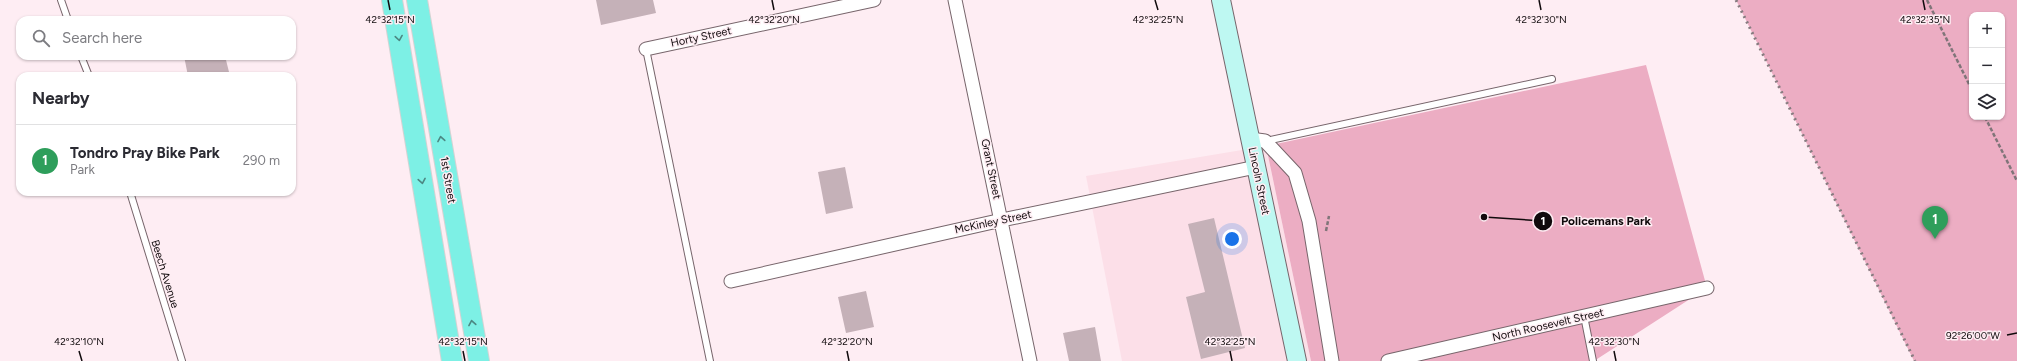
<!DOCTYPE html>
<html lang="en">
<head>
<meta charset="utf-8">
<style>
	:root { --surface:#fff; --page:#f7f7f7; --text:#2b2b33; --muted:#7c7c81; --line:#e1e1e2; --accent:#b45309 }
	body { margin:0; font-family:Figtree,sans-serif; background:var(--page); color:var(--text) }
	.controls { position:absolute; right:12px; top:12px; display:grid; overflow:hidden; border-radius:8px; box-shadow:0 1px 3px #0004 }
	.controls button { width:36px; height:36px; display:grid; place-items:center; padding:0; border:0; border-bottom:1px solid var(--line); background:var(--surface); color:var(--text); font:20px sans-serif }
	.you { position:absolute; left:1232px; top:239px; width:14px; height:14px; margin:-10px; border:3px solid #fff; border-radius:50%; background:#1a73e8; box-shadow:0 0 0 6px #1a73e833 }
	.badge { display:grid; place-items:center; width:26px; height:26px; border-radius:50%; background:var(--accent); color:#fff; font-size:13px; font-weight:700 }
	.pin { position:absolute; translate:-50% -33px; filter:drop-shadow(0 1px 2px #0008) }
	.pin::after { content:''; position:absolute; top:21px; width:14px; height:12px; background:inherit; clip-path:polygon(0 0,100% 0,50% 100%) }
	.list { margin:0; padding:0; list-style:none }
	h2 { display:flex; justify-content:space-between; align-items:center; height:52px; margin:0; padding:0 16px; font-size:17px }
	h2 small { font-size:13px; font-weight:400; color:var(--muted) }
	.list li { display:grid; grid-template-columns:26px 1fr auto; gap:12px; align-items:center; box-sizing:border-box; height:72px; padding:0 16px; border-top:1px solid var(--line) }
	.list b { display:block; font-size:15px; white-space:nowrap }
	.list p { margin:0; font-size:13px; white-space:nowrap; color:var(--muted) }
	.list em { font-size:13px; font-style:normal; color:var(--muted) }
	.icon { flex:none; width:22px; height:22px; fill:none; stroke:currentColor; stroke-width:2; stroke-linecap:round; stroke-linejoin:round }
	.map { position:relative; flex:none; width:2017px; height:361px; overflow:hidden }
	.search { position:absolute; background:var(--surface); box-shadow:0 1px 3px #0004; left:16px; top:16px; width:280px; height:44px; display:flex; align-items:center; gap:10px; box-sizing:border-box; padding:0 14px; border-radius:12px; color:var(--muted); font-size:15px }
	.panel { position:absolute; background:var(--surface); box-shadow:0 1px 3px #0004; left:16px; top:72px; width:280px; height:124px; border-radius:12px }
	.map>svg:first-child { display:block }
	.built { fill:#fcdfe8 }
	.green { fill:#ecadc3; fill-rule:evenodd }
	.building { fill:#c5b1b8 }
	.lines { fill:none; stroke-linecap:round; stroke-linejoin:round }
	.service-casing { stroke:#77656b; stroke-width:8 }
	.minor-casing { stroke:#77656b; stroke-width:15 }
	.secondary-casing { stroke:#77656b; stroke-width:20 }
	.primary-casing { stroke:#d4d3d3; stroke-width:22 }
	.path { stroke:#807579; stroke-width:2.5; stroke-dasharray:4 2; stroke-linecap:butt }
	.service { stroke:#fff; stroke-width:6 }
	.minor { stroke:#fff; stroke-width:13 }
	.secondary { stroke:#bef8f2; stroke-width:18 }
	.primary { stroke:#7df0e5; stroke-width:20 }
	.rail { stroke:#877c80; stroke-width:3; stroke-dasharray:2 4; stroke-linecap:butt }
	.oneway { stroke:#4c8883 }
	.ticks { fill:none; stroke:#100a0c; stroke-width:1.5 }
	.labels { text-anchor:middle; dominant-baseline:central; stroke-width:3; stroke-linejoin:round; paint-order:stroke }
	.street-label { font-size:11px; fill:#100a0c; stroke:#feedf3 }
	.ticks-label { font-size:10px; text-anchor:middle; fill:#100a0c; stroke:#feedf3; stroke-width:3; stroke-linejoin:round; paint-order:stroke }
	.leader { fill:none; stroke:#100a0c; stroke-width:1.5 }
	.callout-dot { fill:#100a0c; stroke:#feedf3; stroke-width:1.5 }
	.mark-label { font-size:12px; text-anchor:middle; font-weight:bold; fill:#fff }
	.callout-label { font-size:12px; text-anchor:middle; font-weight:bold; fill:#100a0c; stroke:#feedf3; stroke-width:3; stroke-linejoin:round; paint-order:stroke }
</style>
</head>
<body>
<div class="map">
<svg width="2017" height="361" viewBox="0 0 2017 361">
	<rect width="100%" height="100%" fill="#feedf3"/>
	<!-- built -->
	<path class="built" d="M 1266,146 L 1311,361 L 1122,361 L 1086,176 Z"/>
	<!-- green -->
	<path class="green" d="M 1736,0 L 2017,0 L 2017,361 L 1914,361 ZM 1972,15 L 2002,15 L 2002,117 L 1972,117 Z
		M 1646,65 L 1707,288 L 1594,361 L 1311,361 L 1266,146 Z"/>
	<!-- building -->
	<path class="building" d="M 596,0 L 653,0 L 656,13 L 601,25 Z
		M 184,56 L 225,56 L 230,76 L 188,76 Z
		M 845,167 L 853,208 L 826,214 L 818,172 Z
		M 1214,218 L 1245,348 L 1201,359 L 1186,297 L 1205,292 L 1188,224 Z
		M 866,291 L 874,327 L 846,333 L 838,297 Z
		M 1095,327 L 1101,361 L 1069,361 L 1063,333 Z"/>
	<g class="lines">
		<defs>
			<path id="service" d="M 61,0 L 68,20
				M 646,49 L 710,361
				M 81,56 L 89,76
				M 1266,141 L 1552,79
				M 130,192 L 182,361
				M 1584,316 L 1593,361"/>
			<path id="minor" d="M 955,0 L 1030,361
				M 646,49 L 874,0
				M 1250,139 L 1265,141 L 1295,173 L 1309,221 L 1332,361
				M 731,281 L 1002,220 L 1256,167
				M 1388,361 L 1707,288"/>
			<path id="secondary" d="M 1221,0 L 1297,361"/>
			<path id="primary" d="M 392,0 L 452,361
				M 417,0 L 479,361"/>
		</defs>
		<!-- service casing -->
		<use href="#service" class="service-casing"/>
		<!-- minor casing -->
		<use href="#minor" class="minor-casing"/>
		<!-- secondary casing -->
		<use href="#secondary" class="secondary-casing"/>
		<!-- primary casing -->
		<use href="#primary" class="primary-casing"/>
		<!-- path -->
		<path class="path" d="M 1927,0 L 1972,90
			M 1985,117 L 2017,181
			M 1326,231 L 1329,216"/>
		<!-- service -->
		<use href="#service" class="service"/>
		<!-- minor -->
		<use href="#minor" class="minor"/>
		<!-- secondary -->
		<use href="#secondary" class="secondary"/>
		<!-- primary -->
		<use href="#primary" class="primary"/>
		<!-- rail -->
		<path class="rail" d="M 1736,0 L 1915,361"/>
	</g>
	<!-- one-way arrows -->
	<defs><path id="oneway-chevron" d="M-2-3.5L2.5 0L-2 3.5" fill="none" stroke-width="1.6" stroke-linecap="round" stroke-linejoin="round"/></defs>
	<g class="oneway">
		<use href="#oneway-chevron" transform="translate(399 38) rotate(81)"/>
		<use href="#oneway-chevron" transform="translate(441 139) rotate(-100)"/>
		<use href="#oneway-chevron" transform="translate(422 181) rotate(80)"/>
		<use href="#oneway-chevron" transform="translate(472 323) rotate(-100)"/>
	</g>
	<!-- ticks -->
	<path class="ticks" d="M 388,0 L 390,10M 772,0 L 774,10M 1155,0 L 1158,10M 1539,0 L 1541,10M 1923,0 L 1925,10M 2007,335 L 2017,333M 79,351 L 82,361M 463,351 L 465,361M 847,351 L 849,361M 1230,351 L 1232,361M 1614,351 L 1616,361"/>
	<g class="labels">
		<!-- street labels -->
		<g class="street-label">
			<text transform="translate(701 37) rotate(-12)">Horty Street</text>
			<text transform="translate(991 169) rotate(78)">Grant Street</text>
			<text transform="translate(448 180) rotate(80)">1st Street</text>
			<text transform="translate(1259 181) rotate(78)">Lincoln Street</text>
			<text transform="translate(993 222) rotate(-12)">McKinley Street</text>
			<text transform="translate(165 274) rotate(73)">Beech Avenue</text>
			<text transform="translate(1548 325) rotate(-13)">North Roosevelt Street</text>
		</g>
	</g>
	<g class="ticks-label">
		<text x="390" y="23">42°32'15"N</text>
		<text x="774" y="23">42°32'20"N</text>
		<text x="1158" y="23">42°32'25"N</text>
		<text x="1541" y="23">42°32'30"N</text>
		<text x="1925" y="23">42°32'35"N</text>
		<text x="1973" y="339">92°26'00"W</text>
		<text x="79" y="345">42°32'10"N</text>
		<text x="463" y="345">42°32'15"N</text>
		<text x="847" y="345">42°32'20"N</text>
		<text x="1230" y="345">42°32'25"N</text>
		<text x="1614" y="345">42°32'30"N</text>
	</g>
	<!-- callouts -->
	<path class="leader" d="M1484 217L1543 221"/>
	<g class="callout-dot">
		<circle cx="1484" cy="217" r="4"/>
		<circle cx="1543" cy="221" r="10"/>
	</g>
	<g class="mark-label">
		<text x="1543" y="225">1</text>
	</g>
	<g class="callout-label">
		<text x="1606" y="225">Policemans Park</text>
	</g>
</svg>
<div class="controls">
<button>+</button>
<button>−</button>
<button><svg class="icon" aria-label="layers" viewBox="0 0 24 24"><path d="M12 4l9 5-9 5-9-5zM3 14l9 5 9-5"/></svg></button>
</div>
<div class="you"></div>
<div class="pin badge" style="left:1935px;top:239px;background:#2e9e5b">1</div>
<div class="search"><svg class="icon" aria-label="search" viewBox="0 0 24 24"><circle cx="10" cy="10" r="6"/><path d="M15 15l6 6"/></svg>Search here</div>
<section class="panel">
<h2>Nearby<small></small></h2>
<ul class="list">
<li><span class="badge" style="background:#2e9e5b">1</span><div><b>Tondro Pray Bike Park</b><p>Park</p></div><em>290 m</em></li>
</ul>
</section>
</div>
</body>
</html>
